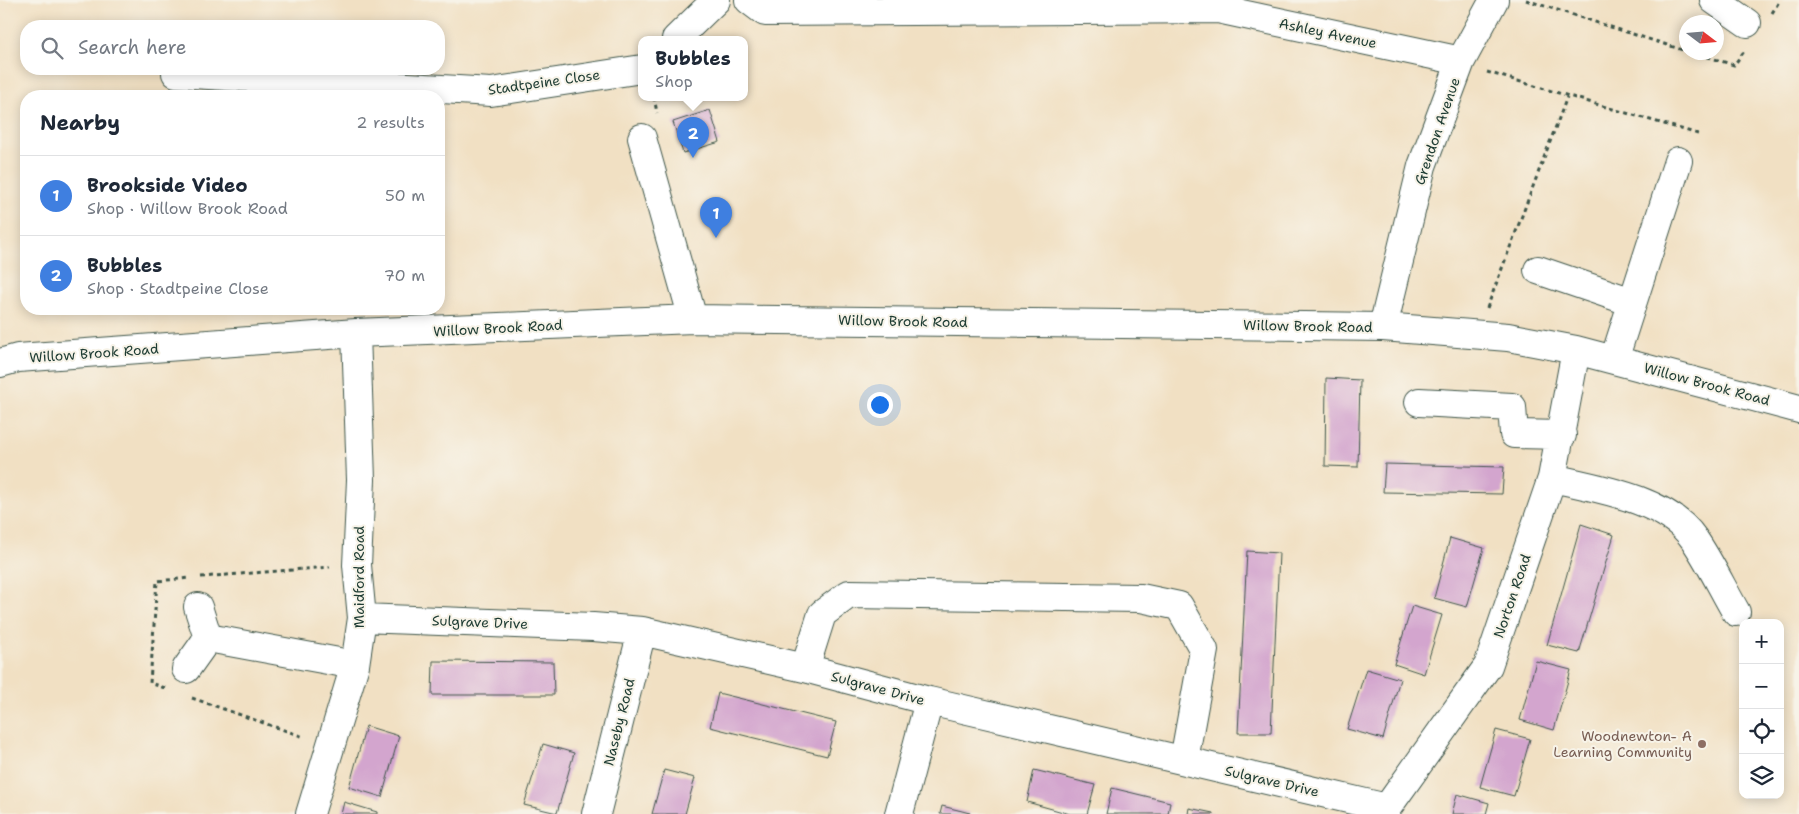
<!DOCTYPE html>
<html lang="en">
<head>
<meta charset="utf-8">
<style>
	:root { --surface:#fff; --page:#f2f2f3; --text:#1f2937; --muted:#747a83; --line:#e0e1e3; --accent:#d1495b }
	body { margin:0; font-family:"Shantell Sans",sans-serif; background:var(--page); color:var(--text) }
	.controls { position:absolute; right:15px; bottom:15px; display:grid; overflow:hidden; border-radius:10px; box-shadow:0 2px 12px #0003 }
	.controls button { width:45px; height:45px; display:grid; place-items:center; padding:0; border:0; border-bottom:1px solid var(--line); background:var(--surface); color:var(--text); font:25px sans-serif }
	.compass { position:absolute; left:1679px; top:15px; width:45px; height:45px; border-radius:50%; background:var(--surface); box-shadow:0 2px 12px #0003; rotate:106deg }
	.you { position:absolute; left:879px; top:404px; width:18px; height:18px; margin:-12px; border:4px solid #fff; border-radius:50%; background:#1a73e8; box-shadow:0 0 0 8px #1a73e833 }
	.badge { display:grid; place-items:center; width:32px; height:32px; border-radius:50%; background:var(--accent); color:#fff; font-size:16px; font-weight:700 }
	.pin { position:absolute; translate:-50% -41px; filter:drop-shadow(0 1px 2px #0008) }
	.pin::after { content:''; position:absolute; top:26px; width:18px; height:15px; background:inherit; clip-path:polygon(0 0,100% 0,50% 100%) }
	.popup { position:absolute; left:638px; top:36px; width:110px; height:65px; box-sizing:border-box; display:grid; place-content:center; border-radius:10px; background:var(--surface); filter:drop-shadow(0 1px 4px #0005); font-size:16px; white-space:nowrap; color:var(--muted) }
	.popup b { font-size:19px; color:var(--text) }
	.popup::after { content:''; position:absolute; left:50%; top:100%; margin-left:-10px; border:10px solid transparent; border-top-color:var(--surface) }
	.list { margin:0; padding:0; list-style:none }
	h2 { display:flex; justify-content:space-between; align-items:center; height:65px; margin:0; padding:0 20px; font-size:21px }
	h2 small { font-size:16px; font-weight:400; color:var(--muted) }
	.list li { display:grid; grid-template-columns:32px 1fr auto; gap:15px; align-items:center; box-sizing:border-box; height:80px; padding:0 20px; border-top:1px solid var(--line) }
	.list b { display:block; font-size:19px; white-space:nowrap }
	.list p { margin:0; font-size:16px; white-space:nowrap; color:var(--muted) }
	.list em { font-size:16px; font-style:normal; color:var(--muted) }
	.icon { flex:none; width:28px; height:28px; fill:none; stroke:currentColor; stroke-width:2; stroke-linecap:round; stroke-linejoin:round }
	.map { position:relative; flex:none; width:1799px; height:814px; overflow:hidden }
	.search { position:absolute; background:var(--surface); box-shadow:0 2px 12px #0003; left:20px; top:20px; width:425px; height:55px; display:flex; align-items:center; gap:12px; box-sizing:border-box; padding:0 18px; border-radius:20px; color:var(--muted); font-size:19px }
	.panel { position:absolute; background:var(--surface); box-shadow:0 2px 12px #0003; left:20px; top:90px; width:425px; height:225px; border-radius:20px }
	.map>svg:first-child { display:block }
	.building { fill:#d3a5ce }
	.lines { fill:none; stroke-linecap:round; stroke-linejoin:round }
	.minor-casing { stroke:#3e5549; stroke-width:30 }
	.path { stroke:#3e5549; stroke-width:3; stroke-dasharray:4 4; stroke-linecap:butt }
	.minor { stroke:#fff; stroke-width:28 }
	.education-dot { fill:#8d6e63; stroke:#f7f3e8; stroke-width:2 }
	.labels { text-anchor:middle; dominant-baseline:central; stroke-width:4; stroke-linejoin:round; paint-order:stroke }
	.street-label { font-size:14px; fill:#1f3d34; stroke:#f7f3e8 }
	.education-label { font-size:14px; fill:#785e54; stroke:#f7f3e8; text-anchor:end }
</style>
</head>
<body>
<div class="map">
<svg width="1799" height="814" viewBox="0 0 1799 814">
	<rect width="100%" height="100%" fill="#f7f3e8"/>
	<filter id="ink" filterUnits="userSpaceOnUse"><feTurbulence type="fractalNoise" baseFrequency=".02" numOctaves="2"/><feDisplacementMap in="SourceGraphic" scale="10" xChannelSelector="R" yChannelSelector="G"/><feConvolveMatrix kernelMatrix="1 2 1 2 8 2 1 2 1" color-interpolation-filters="sRGB"/></filter>
	<filter id="wash" filterUnits="userSpaceOnUse"><feTurbulence type="fractalNoise" baseFrequency=".0096" numOctaves="4" result="noise"/><feDisplacementMap in="SourceGraphic" scale="20" xChannelSelector="R" yChannelSelector="G"/><feGaussianBlur stdDeviation="1.12" result="paint"/><feColorMatrix in="noise" values="0 0 0 0 0 0 0 0 0 0 0 0 0 0 0 0 0 1.4 0 .05"/><feComposite in="paint" operator="in"/></filter>
	<g filter="url(#wash)">
		<rect width="100%" height="100%" fill="#f1e0c3"/>
		<g id="blocks">
			<!-- building -->
			<path class="building" d="M 710,110 L 720,142 L 683,153 L 673,122 Z
				M 1326,378 L 1360,380 L 1358,467 L 1325,466 Z
				M 1385,464 L 1504,467 L 1502,494 L 1383,492 Z
				M 1581,524 L 1614,535 L 1579,653 L 1547,645 Z
				M 1450,538 L 1484,548 L 1467,607 L 1434,598 Z
				M 1247,551 L 1279,553 L 1271,733 L 1238,733 Z
				M 1412,606 L 1442,615 L 1424,674 L 1394,664 Z
				M 433,661 L 553,662 L 554,695 L 432,695 Z
				M 1536,661 L 1571,670 L 1554,730 L 1520,720 Z
				M 1366,669 L 1400,679 L 1383,739 L 1347,729 Z
				M 718,693 L 836,722 L 827,756 L 710,727 Z
				M 366,726 L 399,736 L 382,797 L 349,787 Z
				M 1496,730 L 1530,739 L 1514,796 L 1480,787 Z
				M 543,744 L 574,753 L 557,813 L 524,805 Z
				M 664,770 L 695,778 L 685,814 L 652,814 Z
				M 1034,770 L 1095,785 L 1087,814 L 1070,814 L 1027,802 Z
				M 1112,788 L 1170,802 L 1168,814 L 1106,814 Z
				M 1457,794 L 1489,803 L 1486,814 L 1452,814 Z
				M 344,802 L 377,812 L 377,814 L 341,814 Z
				M 942,806 L 970,813 L 970,814 L 940,814 Z
				M 1189,808 L 1213,813 L 1213,814 L 1188,814 Z"/>
		</g>
	</g>
	<g filter="url(#ink)">
		<use href="#blocks" fill-opacity="0" stroke="#3e5549" stroke-width="1"/>
		<g class="lines">
			<defs>
				<path id="minor" d="M 749,0 L 765,12 L 1218,9 L 1461,61
					M 1714,0 L 1747,23
					M 676,39 L 716,0
					M 176,73 L 491,92 L 642,69
					M 642,138 L 693,319
					M 1538,270 L 1632,302
					M 1383,327 L 1422,166 L 1461,61 L 1494,0
					M 1614,360 L 1678,161
					M 0,363 L 18,358 L 356,333 L 693,319 L 1383,327 L 1508,337 L 1576,350 L 1799,409
					M 1419,402 L 1512,407 L 1514,434 L 1562,435
					M 1552,478 C 1596,488 1667,499 1694,539 C 1710,562 1722,588 1736,612
					M 362,618 L 593,627 L 642,631 L 805,668 L 929,701 L 1387,808
					M 208,638 L 355,665
					M 805,668 L 822,614 L 849,594 L 1141,598 L 1179,606 L 1204,650 L 1184,760
					M 186,669 L 208,638 L 198,607
					M 310,814 L 355,665 L 362,618 L 357,565 L 361,480 L 356,333
					M 596,814 L 642,631
					M 899,814 L 929,701
					M 1386,814 L 1387,808 L 1488,666 L 1552,478 L 1576,350"/>
			</defs>
			<!-- minor casing -->
			<use href="#minor" class="minor-casing"/>
			<!-- path -->
			<path class="path" d="M 1526,0 L 1686,51
				M 1772,13 L 1780,0
				M 1692,52 L 1734,65 L 1745,50
				M 1487,72 L 1698,134
				M 654,97 L 657,113
				M 1487,308 L 1567,97
				M 201,577 L 330,567
				M 165,688 L 150,683 L 157,581 L 190,578
				M 192,698 L 304,737"/>
			<!-- minor -->
			<use href="#minor" class="minor"/>
		</g>
	</g>
	<!-- markers -->
	<circle class="education-dot" cx="1702" cy="744" r="5"/>
	<g class="labels">
		<!-- street labels -->
		<g class="street-label">
			<text transform="translate(1328 33) rotate(12)">Ashley Avenue</text>
			<text transform="translate(544 82) rotate(-8)">Stadtpeine Close</text>
			<text transform="translate(1437 131) rotate(-71)">Grendon Avenue</text>
			<text transform="translate(903 321) rotate(1)">Willow Brook Road</text>
			<text transform="translate(1308 326) rotate(1)">Willow Brook Road</text>
			<text transform="translate(498 328) rotate(-3)">Willow Brook Road</text>
			<text transform="translate(94 353) rotate(-4)">Willow Brook Road</text>
			<text transform="translate(1707 384) rotate(15)">Willow Brook Road</text>
			<text transform="translate(359 577) rotate(-90)">Maidford Road</text>
			<text transform="translate(1512 596) rotate(-71)">Norton Road</text>
			<text transform="translate(480 622) rotate(2)">Sulgrave Drive</text>
			<text transform="translate(878 688) rotate(15)">Sulgrave Drive</text>
			<text transform="translate(619 722) rotate(-76)">Naseby Road</text>
			<text transform="translate(1272 781) rotate(13)">Sulgrave Drive</text>
		</g>
		<!-- education labels -->
		<g class="education-label">
			<text x="1692" y="736">Woodnewton- A<tspan x="1692" dy="16">Learning Community</tspan></text>
		</g>
	</g>
</svg>
<div class="controls">
<button>+</button>
<button>−</button>
<button><svg class="icon" aria-label="locate" viewBox="0 0 24 24"><circle cx="12" cy="12" r="6"/><path d="M12 2v4M12 18v4M2 12h4M18 12h4"/></svg></button>
<button><svg class="icon" aria-label="layers" viewBox="0 0 24 24"><path d="M12 4l9 5-9 5-9-5zM3 14l9 5 9-5"/></svg></button>
</div>
<svg class="compass" viewBox="-18 -18 36 36"><path d="M0-13l5 13h-10z" fill="#e53935"/><path d="M0 13l5-13h-10z" fill="#747a83"/></svg>
<div class="you"></div>
<div class="pin badge" style="left:716px;top:238px;background:#3f7fe0">1</div>
<div class="pin badge" style="left:693px;top:158px;background:#3f7fe0">2</div>
<div class="popup"><b>Bubbles</b>Shop</div>
<div class="search"><svg class="icon" aria-label="search" viewBox="0 0 24 24"><circle cx="10" cy="10" r="6"/><path d="M15 15l6 6"/></svg>Search here</div>
<section class="panel">
<h2>Nearby<small>2 results</small></h2>
<ul class="list">
<li><span class="badge" style="background:#3f7fe0">1</span><div><b>Brookside Video</b><p>Shop · Willow Brook Road</p></div><em>50 m</em></li>
<li><span class="badge" style="background:#3f7fe0">2</span><div><b>Bubbles</b><p>Shop · Stadtpeine Close</p></div><em>70 m</em></li>
</ul>
</section>
</div>
</body>
</html>
